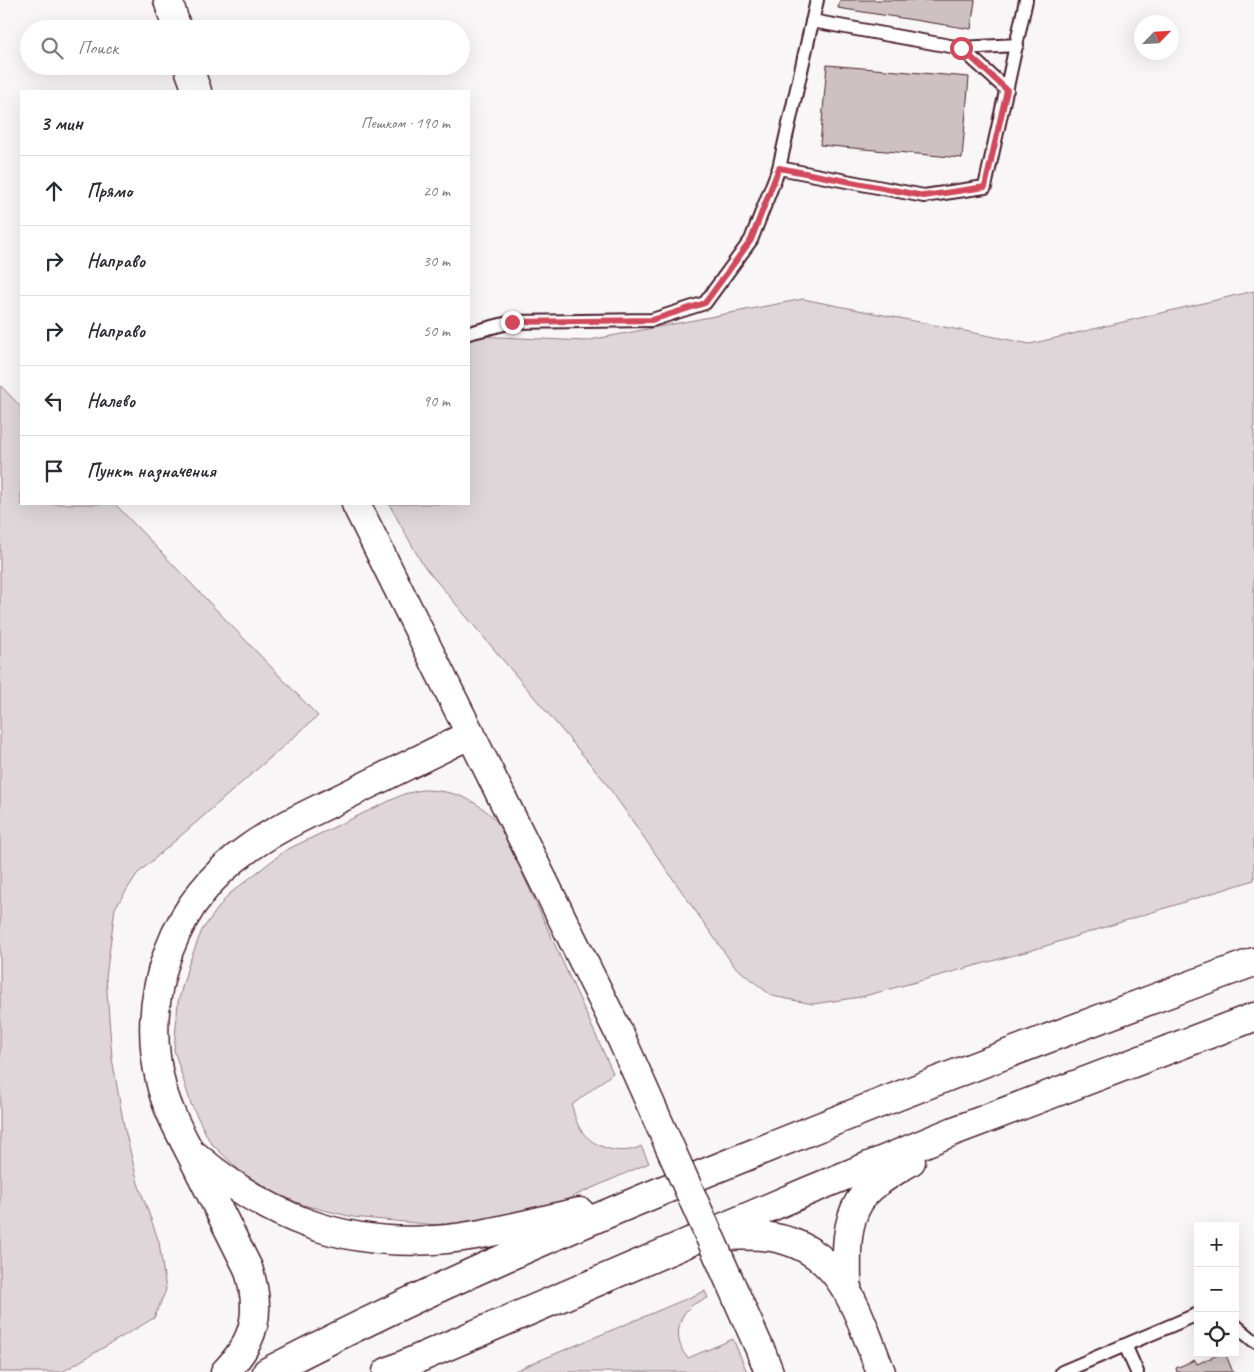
<!DOCTYPE html>
<html lang="ru">
<head>
<meta charset="utf-8">
<style>
	:root { --surface:#fff; --page:#f7f7f7; --text:#2b2b33; --muted:#7c7c81; --line:#e1e1e2 }
	body { margin:0; font-family:Caveat,sans-serif; background:var(--page); color:var(--text) }
	.controls { position:absolute; right:15px; bottom:15px; display:grid; overflow:hidden; border-radius:0px; box-shadow:0 5px 20px #0002 }
	.controls button { width:45px; height:45px; display:grid; place-items:center; padding:0; border:0; border-bottom:1px solid var(--line); background:var(--surface); color:var(--text); font:25px sans-serif }
	.compass { position:absolute; left:1134px; top:15px; width:45px; height:45px; border-radius:50%; background:var(--surface); box-shadow:0 5px 20px #0002; rotate:65deg }
	.stop { position:absolute; width:15px; height:15px; margin:-11px; border:4px solid #d1495b; border-radius:50%; background:#fff }
	.stop.end { background:#d1495b; border-color:#fff; box-shadow:0 1px 5px #0008 }
	.list { margin:0; padding:0; list-style:none }
	h2 { display:flex; justify-content:space-between; align-items:center; height:65px; margin:0; padding:0 20px; font-size:21px }
	h2 small { font-size:16px; font-weight:400; color:var(--muted) }
	.list li { display:grid; grid-template-columns:32px 1fr auto; gap:15px; align-items:center; box-sizing:border-box; height:70px; padding:0 20px; border-top:1px solid var(--line) }
	.list b { display:block; font-size:19px; white-space:nowrap }
	.list em { font-size:16px; font-style:normal; color:var(--muted) }
	.icon { flex:none; width:28px; height:28px; fill:none; stroke:currentColor; stroke-width:2; stroke-linecap:round; stroke-linejoin:round }
	.map { position:relative; flex:none; width:1254px; height:1372px; overflow:hidden }
	.search { position:absolute; background:var(--surface); box-shadow:0 5px 20px #0002; left:20px; top:20px; width:450px; height:55px; display:flex; align-items:center; gap:12px; box-sizing:border-box; padding:0 18px; border-radius:28px; color:var(--muted); font-size:19px }
	.panel { position:absolute; background:var(--surface); box-shadow:0 5px 20px #0002; left:20px; top:90px; width:450px; height:415px; border-radius:0px }
	.map>svg:first-child { display:block }
	.green { fill:#ded6d9; stroke:#947a82 }
	.building { fill:#cdc1c4; stroke:#4a1f2b }
	.lines { fill:none; stroke-linecap:round; stroke-linejoin:round }
	.lane-casing { stroke:#4a1f2b; stroke-width:16 }
	.secondary-casing { stroke:#4a1f2b; stroke-width:31 }
	.highway-casing { stroke:#4a1f2b; stroke-width:31 }
	.lane { stroke:#fff; stroke-width:12 }
	.secondary { stroke:#fff; stroke-width:28 }
	.highway { stroke:#fff; stroke-width:28 }
	.secondary-bridge-casing { stroke:#4a1f2b; stroke-width:31; stroke-linecap:butt }
	.secondary-bridge { stroke:#fff; stroke-width:28 }
	.route { stroke:#d1495b; stroke-width:6 }
</style>
</head>
<body>
<div class="map">
<svg width="1254" height="1372" viewBox="0 0 1254 1372">
	<rect width="100%" height="100%" fill="#f8f6f7"/>
	<filter id="ink" filterUnits="userSpaceOnUse"><feTurbulence type="fractalNoise" baseFrequency=".02" numOctaves="2"/><feDisplacementMap in="SourceGraphic" scale="10" xChannelSelector="R" yChannelSelector="G"/><feConvolveMatrix kernelMatrix="1 2 1 2 8 2 1 2 1" color-interpolation-filters="sRGB"/></filter>
	<g filter="url(#ink)">
		<!-- green -->
		<path class="green" d="M 1254,291 L 1254,880 L 1036,949 L 861,997 L 813,1004 L 772,996 L 734,966 L 603,779 L 423,565 L 389,504 L 469,504 L 469,339 L 477,336 L 585,341 L 803,299 L 1030,344 Z
			M 0,385 L 21,407 L 21,504 L 115,504 L 318,716 L 137,874 L 115,908 L 106,977 L 112,1058 L 124,1126 L 138,1183 L 159,1242 L 166,1290 L 154,1318 L 62,1372 L 0,1372 Z
			M 422,790 C 455,790 479,800 501,826 L 613,1073 L 572,1105 C 574,1115 577,1126 584,1134 C 597,1149 624,1156 641,1146 L 649,1163 L 531,1215 L 467,1225 L 436,1225 L 353,1217 L 303,1205 L 276,1193 L 241,1172 L 210,1142 L 191,1104 L 174,1050 L 178,1002 L 188,966 L 202,930 L 228,895 L 286,850 L 404,794 Z
			M 705,1291 L 708,1298 C 702,1301 694,1303 690,1307 C 675,1320 675,1345 688,1358 L 733,1339 L 747,1372 L 512,1372 Z"/>
		<!-- building -->
		<path class="building" d="M 840,0 L 975,0 L 971,29 L 838,8 Z
			M 827,65 L 969,77 L 962,158 L 820,145 Z
			M 1222,1353 L 1225,1353 L 1233,1372 L 1177,1372 L 1176,1368 L 1195,1360 L 1197,1364 Z"/>
		<g class="lines">
			<defs>
				<path id="lane" d="M 812,21 L 961,48 L 1017,45
					M 961,48 L 1007,90
					M 779,168 L 924,196 L 985,187 L 1026,0
					M 469,333 L 512,322 L 652,320 L 705,303 L 751,240 L 779,168 L 817,0
					M 1235,1325 L 1254,1341
					M 1125,1345 L 1137,1372
					M 1062,1372 L 1198,1314"/>
				<path id="secondary" d="M 168,0 L 177,29
					M 188,66 L 197,91
					M 356,504 L 618,1031
					M 762,1354 L 769,1372"/>
				<path id="highway" d="M 197,1157 C 268,1217 341,1246 434,1240 C 483,1237 532,1222 580,1212
					M 709,1236 C 729,1236 751,1234 771,1237 C 844,1249 857,1313 881,1372
					M 847,1287 C 847,1260 844,1226 859,1202 C 870,1184 894,1172 911,1161
					M 225,1372 C 256,1340 262,1311 248,1268 C 230,1232 212,1196 194,1160 C 181,1134 166,1109 160,1080 C 140,992 174,900 249,848 C 280,826 315,811 349,794 C 389,774 430,754 471,734
					M 267,1372 C 424,1290 588,1220 752,1154 C 918,1087 1086,1023 1254,962
					M 387,1372 L 808,1191 L 954,1131 L 1254,1017"/>
			</defs>
			<!-- lane casing -->
			<use href="#lane" class="lane-casing"/>
			<!-- secondary casing -->
			<use href="#secondary" class="secondary-casing"/>
			<!-- highway casing -->
			<use href="#highway" class="highway-casing"/>
			<!-- lane -->
			<use href="#lane" class="lane"/>
			<!-- secondary -->
			<use href="#secondary" class="secondary"/>
			<!-- highway -->
			<use href="#highway" class="highway"/>
			<defs>
				<path id="secondary-bridge" d="M 618,1031 L 762,1354"/>
			</defs>
			<!-- secondary-bridge casing -->
			<use href="#secondary-bridge" class="secondary-bridge-casing"/>
			<!-- secondary-bridge -->
			<use href="#secondary-bridge" class="secondary-bridge"/>
		</g>
	</g>
	<g class="lines" filter="url(#ink)">
		<!-- route -->
		<path class="route" d="M 512,322 L 652,320 L 705,303 L 751,240 L 779,168 L 924,196 L 985,187 L 1007,90 L 961,48"/>
	</g>
</svg>
<div class="controls">
<button>+</button>
<button>−</button>
<button><svg class="icon" aria-label="locate" viewBox="0 0 24 24"><circle cx="12" cy="12" r="6"/><path d="M12 2v4M12 18v4M2 12h4M18 12h4"/></svg></button>
</div>
<svg class="compass" viewBox="-18 -18 36 36"><path d="M0-13l5 13h-10z" fill="#e53935"/><path d="M0 13l5-13h-10z" fill="#7c7c81"/></svg>
<div class="stop" style="left:961px;top:48px"></div>
<div class="stop end" style="left:512px;top:322px"></div>
<div class="search"><svg class="icon" aria-label="search" viewBox="0 0 24 24"><circle cx="10" cy="10" r="6"/><path d="M15 15l6 6"/></svg>Поиск</div>
<section class="panel">
<h2>3 мин<small>Пешком · 190 m</small></h2>
<ul class="list">
<li><svg class="icon" aria-label="ahead" viewBox="0 0 24 24"><path d="M12 20V5M6 11l6-6 6 6"/></svg><div><b>Прямо</b></div><em>20 m</em></li>
<li><svg class="icon" aria-label="right" viewBox="0 0 24 24"><path d="M7 20v-9h11M14 6l5 5-5 5"/></svg><div><b>Направо</b></div><em>30 m</em></li>
<li><svg class="icon" aria-label="right" viewBox="0 0 24 24"><path d="M7 20v-9h11M14 6l5 5-5 5"/></svg><div><b>Направо</b></div><em>50 m</em></li>
<li><svg class="icon" aria-label="left" viewBox="0 0 24 24"><path d="M17 20v-9H6M10 6l-5 5 5 5"/></svg><div><b>Налево</b></div><em>90 m</em></li>
<li><svg class="icon" aria-label="arrive" viewBox="0 0 24 24"><path d="M6 21V4h12l-3 4 3 4H6"/></svg><div><b>Пункт назначения</b></div></li>
</ul>
</section>
</div>
</body>
</html>
